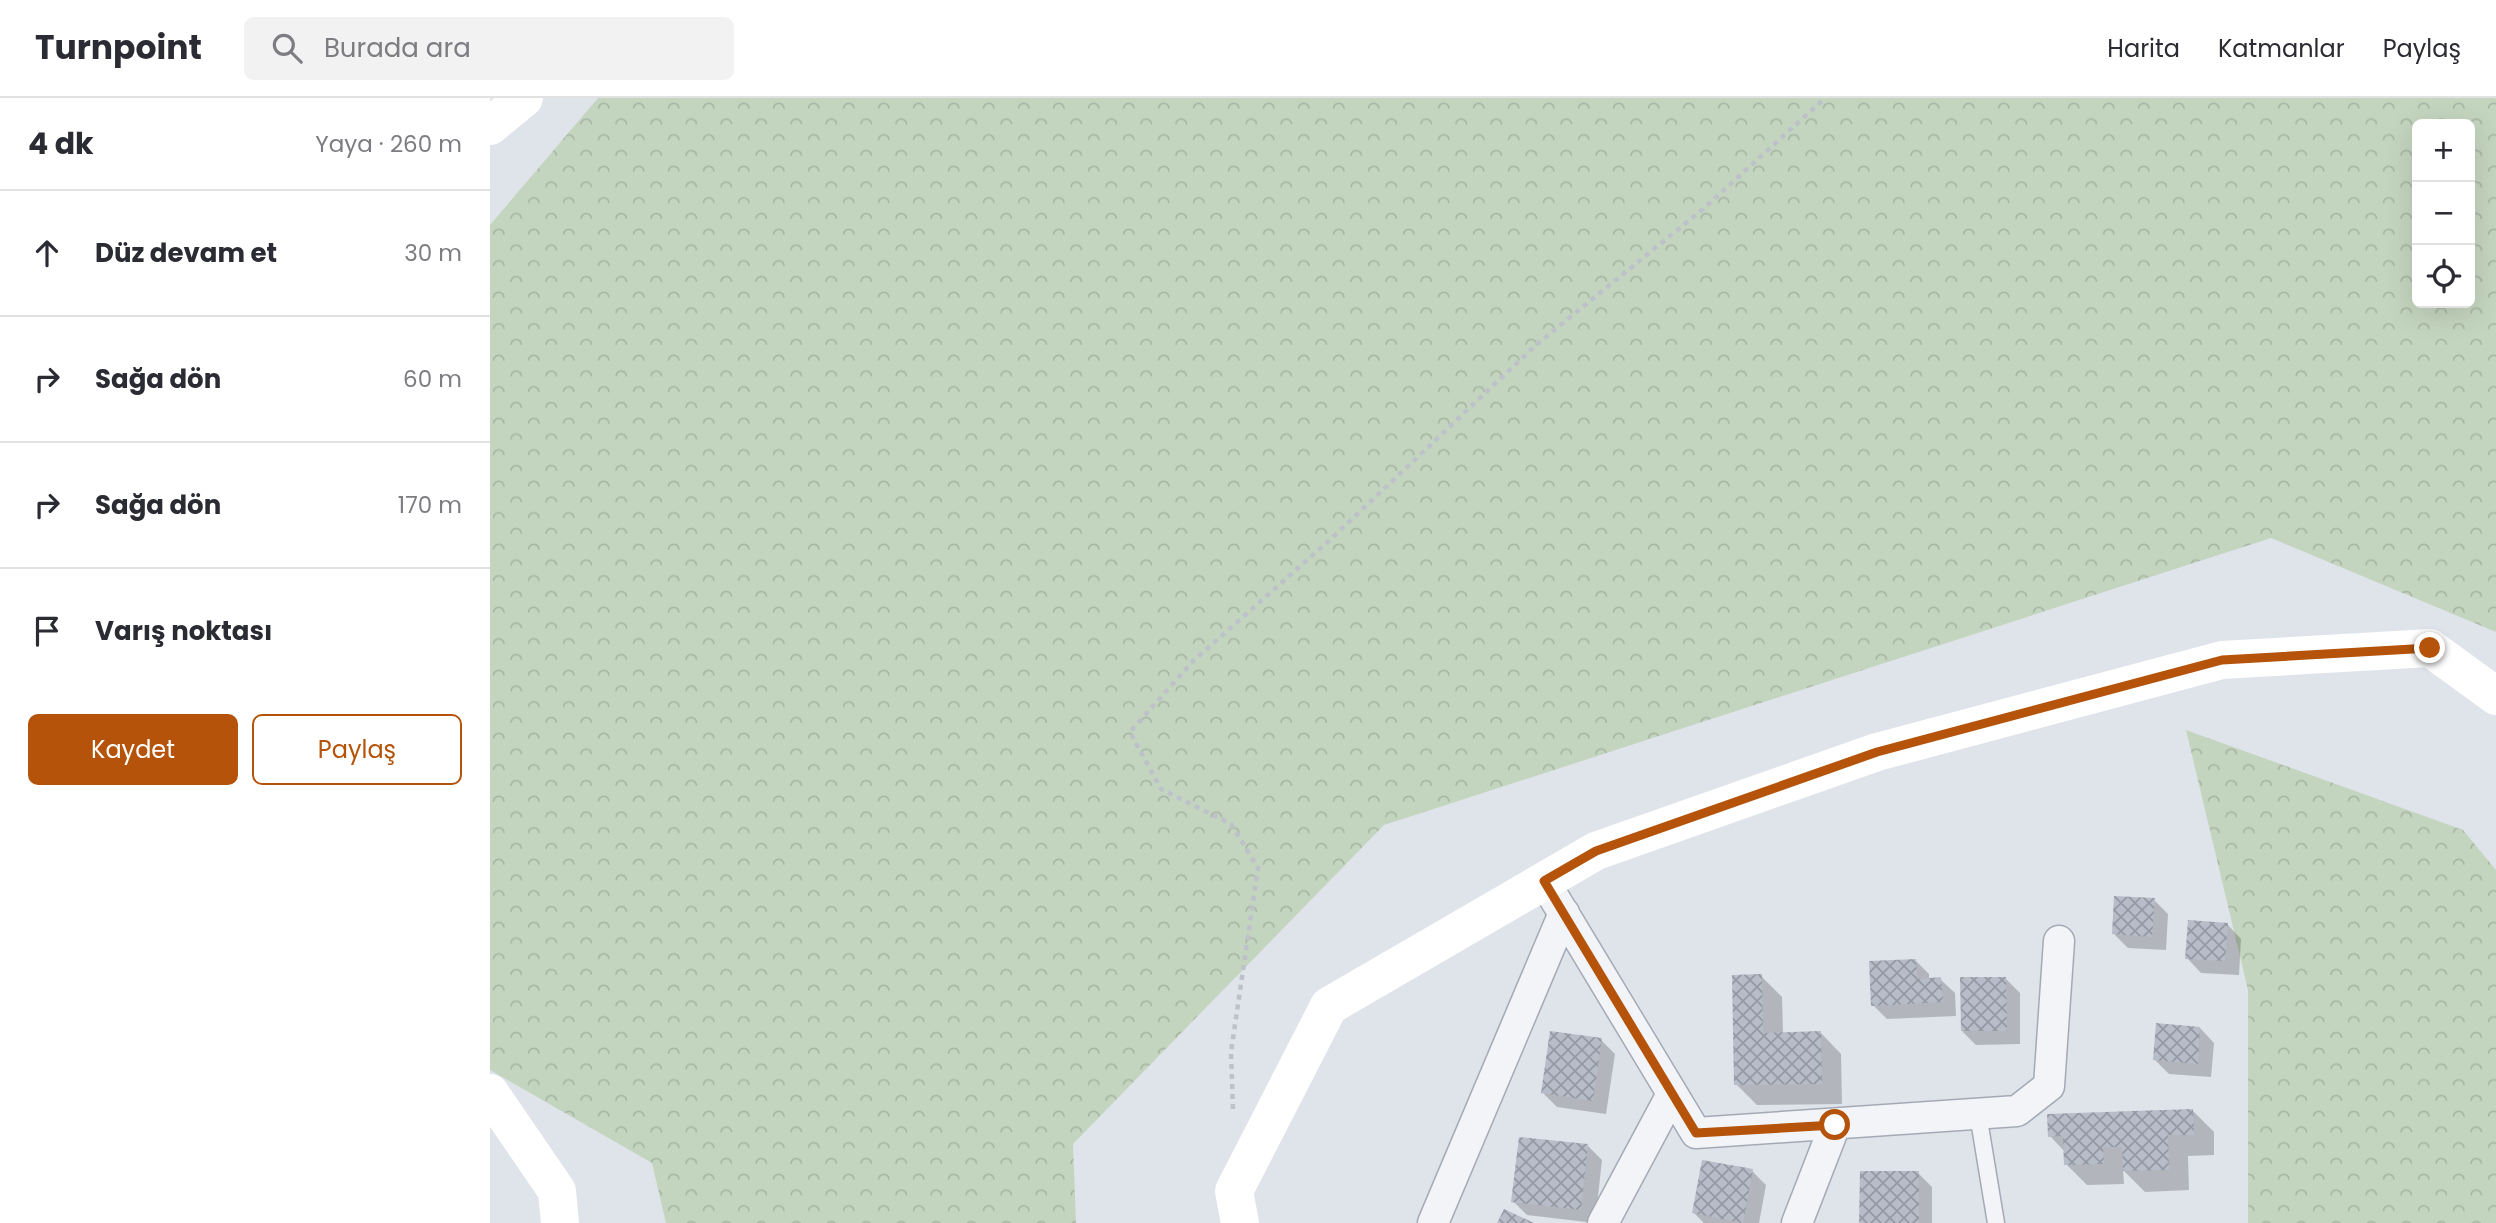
<!DOCTYPE html>
<html lang="tr">
<head>
<meta charset="utf-8">
<style>
	:root { --surface:#fff; --page:#f2f2f3; --text:#2b2b33; --muted:#7c7c81; --line:#e1e1e2; --accent:#b45309 }
	body { margin:0; font-family:Poppins,sans-serif; background:var(--page); color:var(--text) }
	.controls { position:absolute; right:21px; top:21px; display:grid; overflow:hidden; border-radius:10px; box-shadow:0 7px 28px #0002 }
	.controls button { width:63px; height:63px; display:grid; place-items:center; padding:0; border:0; border-bottom:2px solid var(--line); background:var(--surface); color:var(--text); font:35px sans-serif }
	.stop { position:absolute; width:21px; height:21px; margin:-16px; border:5px solid #b45309; border-radius:50%; background:#fff }
	.stop.end { background:#b45309; border-color:#fff; box-shadow:0 2px 7px #0008 }
	.list { margin:0; padding:0; list-style:none }
	h2 { display:flex; justify-content:space-between; align-items:center; height:91px; margin:0; padding:0 28px; font-size:30px }
	h2 small { font-size:23px; font-weight:400; color:var(--muted) }
	.list li { display:grid; grid-template-columns:46px 1fr auto; gap:21px; align-items:center; box-sizing:border-box; height:126px; padding:0 28px; border-top:2px solid var(--line) }
	.list b { display:block; font-size:26px; white-space:nowrap }
	.list em { font-size:23px; font-style:normal; color:var(--muted) }
	.actions { display:flex; gap:14px; padding:21px 28px }
	.actions a { flex:1; padding:16px 0; border:2px solid var(--accent); border-radius:10px; text-align:center; font-size:24px; color:var(--accent) }
	.actions .main { background:var(--accent); color:#fff }
	.icon { flex:none; width:38px; height:38px; fill:none; stroke:currentColor; stroke-width:2; stroke-linecap:round; stroke-linejoin:round }
	.map { position:relative; flex:none; width:2006px; height:1125px; overflow:hidden }
	header { display:flex; align-items:center; gap:42px; box-sizing:border-box; height:98px; padding:0 35px; background:var(--surface); border-bottom:2px solid var(--line) }
	header strong { font-size:33px }
	nav { display:flex; gap:38px; margin-inline-start:auto; font-size:24px }
	.search { width:490px; height:63px; background:var(--page); display:flex; align-items:center; gap:18px; box-sizing:border-box; padding:0 24px; border-radius:10px; color:var(--muted); font-size:26px }
	main { display:flex }
	aside { flex:1; background:var(--surface) }
	.map>svg:first-child { display:block }
	.forest { fill:url(#forest-crowns); fill-rule:evenodd }
	.shadow { fill:#0003 }
	.building { fill:url(#building-cross-hatch) }
	.lines { fill:none; stroke-linecap:round; stroke-linejoin:round }
	.lane-casing { stroke:#a4aab5; stroke-width:19 }
	.street-casing { stroke:#a4aab5; stroke-width:33 }
	.path { stroke:#bdc1c9; stroke-width:4.5; stroke-dasharray:5 5; stroke-linecap:butt }
	.lane { stroke:#f2f4f8; stroke-width:16 }
	.street { stroke:#f2f4f8; stroke-width:30 }
	.secondary { stroke:#fff; stroke-width:38 }
	.route { stroke:#b45309; stroke-width:9 }
</style>
</head>
<body>
<header>
<strong>Turnpoint</strong>
<div class="search"><svg class="icon" aria-label="search" viewBox="0 0 24 24"><circle cx="10" cy="10" r="6"/><path d="M15 15l6 6"/></svg>Burada ara</div>
<nav><a>Harita</a><a>Katmanlar</a><a>Paylaş</a></nav>
</header>
<main>
<aside>
<h2>4 dk<small>Yaya · 260 m</small></h2>
<ul class="list">
<li><svg class="icon" aria-label="ahead" viewBox="0 0 24 24"><path d="M12 20V5M6 11l6-6 6 6"/></svg><div><b>Düz devam et</b></div><em>30 m</em></li>
<li><svg class="icon" aria-label="right" viewBox="0 0 24 24"><path d="M7 20v-9h11M14 6l5 5-5 5"/></svg><div><b>Sağa dön</b></div><em>60 m</em></li>
<li><svg class="icon" aria-label="right" viewBox="0 0 24 24"><path d="M7 20v-9h11M14 6l5 5-5 5"/></svg><div><b>Sağa dön</b></div><em>170 m</em></li>
<li><svg class="icon" aria-label="arrive" viewBox="0 0 24 24"><path d="M6 21V4h12l-3 4 3 4H6"/></svg><div><b>Varış noktası</b></div></li>
</ul>
<div class="actions"><a class="main">Kaydet</a><a>Paylaş</a></div>
</aside>
<div class="map">
<svg width="2006" height="1125" viewBox="0 0 2006 1125">
	<defs>
		<pattern id="forest-crowns" width="20" height="18" patternUnits="userSpaceOnUse" patternTransform="scale(1.75)"><rect width="20" height="18" fill="#c4d5bf"/><path d="M2 6a3 3 0 1 1 6 0M12 15a3 3 0 1 1 6 0" fill="none" stroke="#a8b7a5"/></pattern>
		<pattern id="building-cross-hatch" width="8" height="8" patternUnits="userSpaceOnUse" patternTransform="scale(1.75)"><rect width="8" height="8" fill="#b6bcc8"/><path d="M0 0l8 8M0 8l8-8" fill="none" stroke="#9499a4"/></pattern>
	</defs>
	<rect width="100%" height="100%" fill="#dfe3ea"/>
	<!-- forest -->
	<path class="forest" d="M 108,0 L 2006,0 L 2006,534 L 1781,440 L 894,727 L 583,1046 L 586,1125 L 176,1125 L 162,1065 L 0,972 L 0,127 ZM 1980,26 L 1980,205 L 1927,205 L 1927,26 Z
		M 1696,632 L 1973,732 L 2006,772 L 2006,1125 L 1758,1125 L 1758,892 Z"/>
	<!-- shadow -->
	<path class="shadow" d="M 1664,802 L 1678,816 L 1676,852 L 1638,850 L 1624,836 Z
		M 1737,826 L 1751,841 L 1749,877 L 1711,875 L 1697,860 Z
		M 1425,862 L 1439,876 L 1439,882 L 1450,881 L 1465,895 L 1466,918 L 1397,921 L 1383,907 Z
		M 1271,878 L 1292,899 L 1293,936 L 1331,935 L 1351,956 L 1352,1006 L 1267,1007 L 1246,986 Z
		M 1516,881 L 1530,895 L 1530,946 L 1486,947 L 1472,933 Z
		M 1710,930 L 1724,945 L 1721,979 L 1679,976 L 1665,962 Z
		M 1111,942 L 1125,956 L 1116,1016 L 1067,1009 L 1053,995 Z
		M 1703,1013 L 1724,1034 L 1724,1057 L 1698,1058 L 1699,1092 L 1655,1094 L 1633,1072 L 1634,1086 L 1597,1087 L 1576,1066 L 1575,1054 L 1560,1038 Z
		M 1098,1048 L 1112,1062 L 1105,1125 L 1037,1117 L 1023,1103 Z
		M 1262,1073 L 1276,1087 L 1269,1125 L 1214,1125 L 1204,1115 Z
		M 1428,1075 L 1442,1089 L 1442,1125 L 1371,1125 Z"/>
	<!-- building -->
	<path class="building" d="M 1624,798 L 1665,800 L 1662,839 L 1622,836 Z
		M 1698,822 L 1738,825 L 1735,863 L 1695,861 Z
		M 1426,861 L 1427,881 L 1451,879 L 1453,904 L 1381,908 L 1379,863 Z
		M 1272,876 L 1273,935 L 1331,933 L 1332,986 L 1244,987 L 1242,877 Z
		M 1470,879 L 1516,879 L 1517,933 L 1471,933 Z
		M 1666,925 L 1710,929 L 1708,966 L 1663,962 Z
		M 1060,933 L 1112,940 L 1103,1003 L 1051,995 Z
		M 1703,1011 L 1704,1037 L 1678,1037 L 1679,1072 L 1633,1073 L 1632,1049 L 1613,1049 L 1614,1066 L 1574,1067 L 1573,1038 L 1558,1039 L 1557,1016 Z
		M 1029,1039 L 1098,1046 L 1091,1112 L 1021,1104 Z
		M 1212,1062 L 1263,1071 L 1253,1125 L 1202,1115 Z
		M 1370,1073 L 1429,1073 L 1429,1125 L 1369,1125 Z
		M 1014,1111 L 1044,1125 L 1007,1125 Z"/>
	<g class="lines">
		<defs>
			<path id="lane" d="M 1488,1016 L 1506,1125"/>
			<path id="street" d="M 1054,783 L 1206,1035 L 1527,1013 L 1559,988 L 1569,843
				M 943,1125 L 1074,815
				M 1113,1125 L 1182,996
				M 1307,1125 L 1345,1027"/>
		</defs>
		<!-- lane casing -->
		<use href="#lane" class="lane-casing"/>
		<!-- street casing -->
		<use href="#street" class="street-casing"/>
		<!-- path -->
		<path class="path" d="M 743,1011 L 741,954 L 768,770 L 741,726 L 671,691 L 640,634 L 702,564 L 842,440 L 1046,247 L 1213,111 L 1335,0"/>
		<!-- lane -->
		<use href="#lane" class="lane"/>
		<!-- street -->
		<use href="#street" class="street"/>
		<!-- secondary -->
		<path class="secondary" d="M 0,28 L 34,0
			M 0,995 L 67,1093 L 70,1125
			M 750,1125 L 744,1093 L 839,908 L 1106,753 L 1387,654 L 1732,562 L 1940,550 L 2006,598"/>
	</g>
	<g class="lines">
		<!-- route -->
		<path class="route" d="M 1345,1027 L 1206,1035 L 1054,783 L 1106,753 L 1387,654 L 1732,562 L 1940,550"/>
	</g>
</svg>
<div class="controls">
<button>+</button>
<button>−</button>
<button><svg class="icon" aria-label="locate" viewBox="0 0 24 24"><circle cx="12" cy="12" r="6"/><path d="M12 2v4M12 18v4M2 12h4M18 12h4"/></svg></button>
</div>
<div class="stop" style="left:1345px;top:1027px"></div>
<div class="stop end" style="left:1940px;top:550px"></div>
</div>
</main>
</body>
</html>
